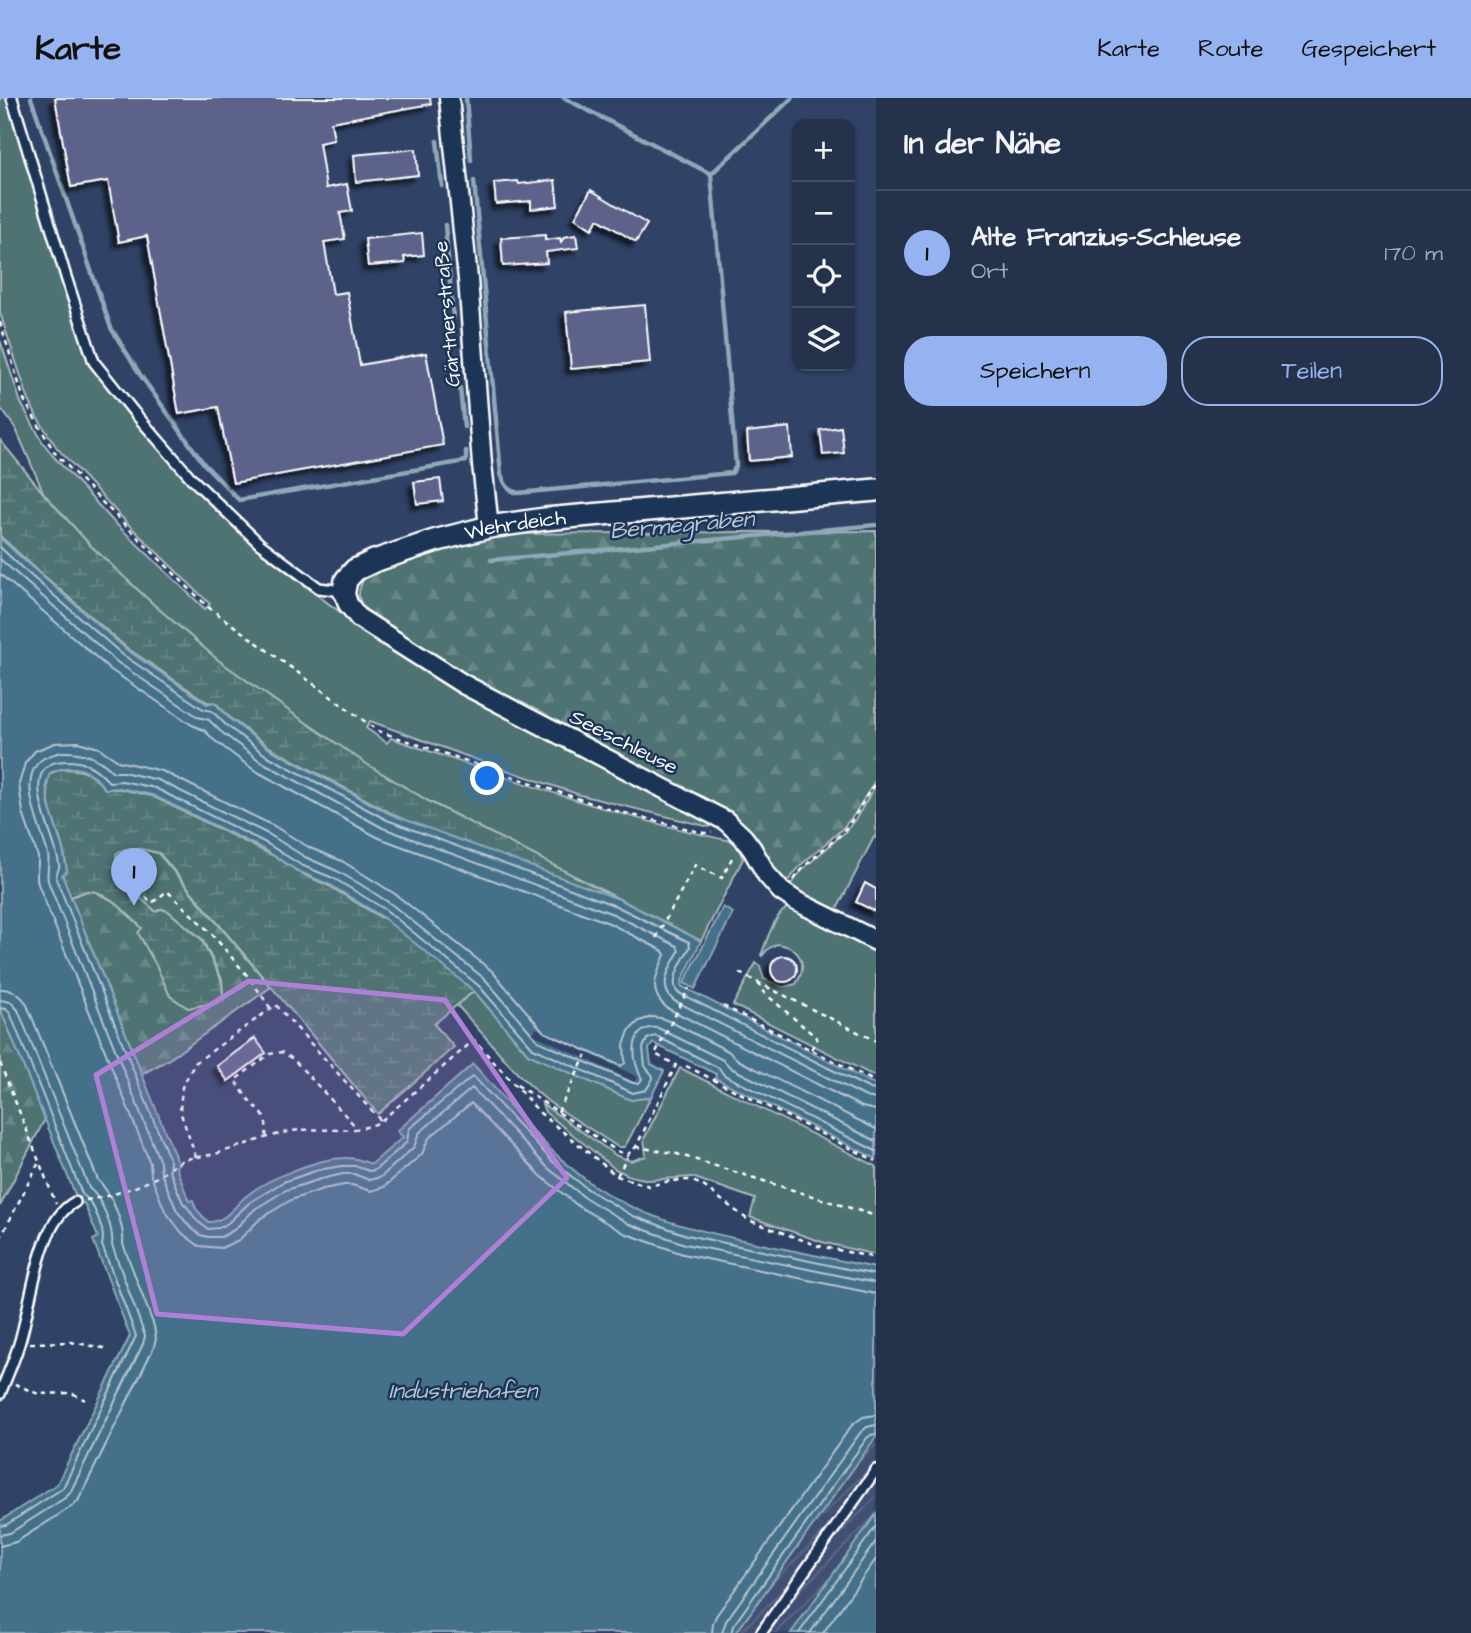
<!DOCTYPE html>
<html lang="de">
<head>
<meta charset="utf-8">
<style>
	:root { --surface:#24324c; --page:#303e56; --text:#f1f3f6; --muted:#a3aab5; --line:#414d64; --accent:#95b2f1 }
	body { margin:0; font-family:"Architects Daughter",sans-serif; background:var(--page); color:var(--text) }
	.controls { position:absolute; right:21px; top:21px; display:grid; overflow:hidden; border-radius:14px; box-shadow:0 2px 5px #0004 }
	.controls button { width:63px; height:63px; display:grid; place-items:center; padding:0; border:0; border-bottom:2px solid var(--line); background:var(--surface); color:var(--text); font:35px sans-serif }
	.you { position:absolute; left:488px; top:681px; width:24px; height:24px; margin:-18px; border:5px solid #fff; border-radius:50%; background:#1a73e8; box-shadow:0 0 0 10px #1a73e833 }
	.badge { display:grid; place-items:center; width:46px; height:46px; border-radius:50%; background:var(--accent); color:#111; font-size:23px; font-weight:700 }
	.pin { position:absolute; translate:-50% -58px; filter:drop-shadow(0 2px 4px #0008) }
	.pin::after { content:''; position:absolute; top:37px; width:24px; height:21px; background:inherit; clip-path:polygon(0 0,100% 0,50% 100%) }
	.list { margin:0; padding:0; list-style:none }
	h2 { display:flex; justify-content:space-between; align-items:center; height:91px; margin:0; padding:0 28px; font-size:30px }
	h2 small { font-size:23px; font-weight:400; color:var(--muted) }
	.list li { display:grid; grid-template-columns:46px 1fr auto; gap:21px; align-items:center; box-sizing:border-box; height:126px; padding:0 28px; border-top:2px solid var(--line) }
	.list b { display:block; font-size:26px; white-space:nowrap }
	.list p { margin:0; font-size:23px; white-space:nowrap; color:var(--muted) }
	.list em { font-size:23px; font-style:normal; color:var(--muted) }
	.actions { display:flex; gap:14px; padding:21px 28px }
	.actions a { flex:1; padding:16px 0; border:2px solid var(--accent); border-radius:28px; text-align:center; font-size:24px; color:var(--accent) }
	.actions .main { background:var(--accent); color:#111 }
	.icon { flex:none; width:38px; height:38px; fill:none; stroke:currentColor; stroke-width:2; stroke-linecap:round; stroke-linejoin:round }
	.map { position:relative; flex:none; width:876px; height:1535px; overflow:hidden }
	header { display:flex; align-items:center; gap:42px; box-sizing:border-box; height:98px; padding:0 35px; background:var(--accent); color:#111 }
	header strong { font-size:33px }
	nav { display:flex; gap:38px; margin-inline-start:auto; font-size:24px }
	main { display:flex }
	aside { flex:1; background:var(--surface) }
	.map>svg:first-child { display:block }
	.industrial { fill:url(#industrial-furrows) }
	.green { fill:#4f7273; stroke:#a7b8b9; stroke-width:2 }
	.forest { fill:url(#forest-firs); stroke:#a7b8b9; stroke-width:2 }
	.wetland { fill:url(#wetland-marsh); stroke:#a7b8b9; stroke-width:2 }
	.water { fill:#457089; stroke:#8fa9b8; stroke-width:2 }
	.pier { fill:#304266 }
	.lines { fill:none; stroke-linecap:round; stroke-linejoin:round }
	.shore { stroke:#b5c6d0; stroke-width:2 }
	.stream { stroke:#8fa9b8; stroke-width:4.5 }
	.building { fill:#5c6289; stroke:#fff; stroke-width:2; filter:url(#shadow) }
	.service-casing { stroke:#fff; stroke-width:14 }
	.minor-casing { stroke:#fff; stroke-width:23 }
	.tertiary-casing { stroke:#fff; stroke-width:26 }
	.path { stroke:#fff; stroke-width:2.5; stroke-dasharray:5 5; stroke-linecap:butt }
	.service { stroke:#1d3557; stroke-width:9 }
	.minor { stroke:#1d3557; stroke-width:18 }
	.tertiary { stroke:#1d3557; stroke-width:21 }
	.marked { fill:#b080d9; fill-opacity:0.2; stroke:#b080d9; stroke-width:5; stroke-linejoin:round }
	.labels { text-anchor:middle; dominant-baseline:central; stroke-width:5; stroke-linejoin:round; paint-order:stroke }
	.street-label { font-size:21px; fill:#fff; stroke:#1d3557 }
	.water-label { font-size:23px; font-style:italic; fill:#b5c6d0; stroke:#1d3557 }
</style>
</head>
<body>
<header>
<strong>Karte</strong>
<nav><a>Karte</a><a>Route</a><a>Gespeichert</a></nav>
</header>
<main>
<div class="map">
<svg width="876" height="1535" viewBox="0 0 876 1535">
	<defs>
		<pattern id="industrial-furrows" width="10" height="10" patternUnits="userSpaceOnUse" patternTransform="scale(1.75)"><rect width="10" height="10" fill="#415073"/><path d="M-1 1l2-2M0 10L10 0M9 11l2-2" fill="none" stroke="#5e6a88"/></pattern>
		<pattern id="forest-firs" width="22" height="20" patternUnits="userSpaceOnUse" patternTransform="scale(1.75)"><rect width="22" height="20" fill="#4f7273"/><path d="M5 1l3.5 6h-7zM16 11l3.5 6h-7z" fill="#698788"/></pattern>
		<pattern id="wetland-marsh" width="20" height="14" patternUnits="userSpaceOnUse" patternTransform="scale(1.75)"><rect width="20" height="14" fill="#4f7273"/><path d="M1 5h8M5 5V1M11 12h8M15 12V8" fill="none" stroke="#698788"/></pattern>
		<filter id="shadow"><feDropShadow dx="-5" dy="5" stdDeviation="2" flood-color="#0009"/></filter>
	</defs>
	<rect width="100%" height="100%" fill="#304266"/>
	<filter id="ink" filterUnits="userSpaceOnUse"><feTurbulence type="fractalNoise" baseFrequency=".0143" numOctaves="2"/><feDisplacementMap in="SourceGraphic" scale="14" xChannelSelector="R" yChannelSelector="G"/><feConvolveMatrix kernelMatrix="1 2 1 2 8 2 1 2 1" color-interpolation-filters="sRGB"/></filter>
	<g filter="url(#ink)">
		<!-- industrial -->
		<path class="industrial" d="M 876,1339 L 876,1535 L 736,1535 Z"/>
		<!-- green -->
		<path class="green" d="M 0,0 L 7,0 L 84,249 C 99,283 126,310 150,338 C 173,364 195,389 219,413 C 261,456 310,492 359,528 L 713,724 L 709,729 L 580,697 L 480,663 L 370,623 L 366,630 L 387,645 L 391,640 C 505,679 617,720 736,744 L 743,761 L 701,843 L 430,704 L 368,667 L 292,615 L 218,562 L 153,506 L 91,448 L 44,396 L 16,331 L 0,309 L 0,242 L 21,305 L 42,343 L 54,359 L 113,423 L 205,511 L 210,506 L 128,426 L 57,350 L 37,319 L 28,300 L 0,215 Z
			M 876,686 L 876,740 L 874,739 L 835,815 L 787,791 L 803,771 L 845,734 L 857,719 Z
			M 790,809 L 876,852 L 876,979 L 733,907 L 756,865 L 760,868 L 764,881 L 783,889 L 796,886 C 809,866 800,849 777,846 L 768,851 L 762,858 L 761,857 C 767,843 775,813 790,809 Z
			M 474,893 L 528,956 L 631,1002 L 651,999 L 627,1045 L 624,1049 L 618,1049 L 550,1005 L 537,994 L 517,975 L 457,907 Z
			M 680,970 L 876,1068 L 876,1157 L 822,1144 L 750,1119 L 755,1101 L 692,1079 L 649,1082 L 630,1078 L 615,1071 L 545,1014 L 542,1006 L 617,1058 L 631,1063 L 646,1058 L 644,1041 Z"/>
		<!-- forest -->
		<path class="forest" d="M 876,433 L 876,681 L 854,717 L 841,732 L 801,767 L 789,782 L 785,781 L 777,774 L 727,714 L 707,702 L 467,581 L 370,520 C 357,503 355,495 366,477 L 488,436 Z
			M 123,750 L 135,750 L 158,755 L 271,889 L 168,962 L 142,976 L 71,799 L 87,793 L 96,794 L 115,804 L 142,830 L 170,898 L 188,910 L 217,905 L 223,895 L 222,881 L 202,841 L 168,813 L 160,811 L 156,814 C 140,799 127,793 124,770 L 116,764 L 116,756 Z
			M 0,910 L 45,1021 L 0,1108 Z"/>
		<!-- wetland -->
		<path class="wetland" d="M 0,342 L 44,396 L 91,448 L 153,506 L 218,562 L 292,615 L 368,667 L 430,704 L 701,843 L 511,780 L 269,649 L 230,620 L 216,605 L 207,604 L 127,550 L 27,463 L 0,438 Z
			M 61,671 C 83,671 91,674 105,691 L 120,691 L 152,698 L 280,761 L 298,774 L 329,788 L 380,819 L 416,831 L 631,1002 L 528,956 L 474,893 L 434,926 L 454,949 L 378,1016 L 159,755 C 144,752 129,745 116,756 L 116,764 L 124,770 C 127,793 140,799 156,814 L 160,811 L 168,813 L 201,841 L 221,881 L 223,896 L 217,904 L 188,910 L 170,898 L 157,869 L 138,835 L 142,830 C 129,818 107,791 87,793 C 82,794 76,797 71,799 L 62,776 L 67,773 C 66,766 65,758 63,751 C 57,727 42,701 49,676 Z"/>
		<!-- water -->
		<path class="water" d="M 0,440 L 26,464 L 127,552 L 207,606 L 214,604 L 230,621 L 268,650 L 390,716 L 619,801 L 701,843 L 682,883 L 681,888 L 876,987 L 876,1061 L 715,980 L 716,976 L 653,945 L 649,951 L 651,966 L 664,973 L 651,999 L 631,1002 L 528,956 L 474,893 L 381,818 L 330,787 L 298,773 L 263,751 L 152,697 L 120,690 L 105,691 C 91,671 73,664 50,675 L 46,686 L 49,708 L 63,752 L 67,773 L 62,777 L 178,1066 L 176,1069 L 189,1103 L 193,1102 L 196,1111 L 208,1124 C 225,1124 232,1111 244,1100 C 265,1081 327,1055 356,1061 C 361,1062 367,1065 372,1066 L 403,1039 L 397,1033 L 473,966 C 511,1008 546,1054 593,1087 C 644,1122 697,1132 756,1145 C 796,1153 836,1162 876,1170 L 876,1339 L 736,1535 L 0,1535 L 0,1423 L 57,1386 L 130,1238 L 93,1142 L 98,1139 L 84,1105 L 79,1106 L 0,910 Z
			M 723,809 L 733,815 L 695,891 L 684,885 Z
			M 876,1416 L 876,1535 L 791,1535 Z"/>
		<!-- pier -->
		<path class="pier" d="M 536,930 L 638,979 L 635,984 L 533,936 Z"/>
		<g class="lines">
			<!-- shore -->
			<path class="shore" d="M 0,449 L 21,469 L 123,557 L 203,611 L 212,613 L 226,627 L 264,656 L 387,722 L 616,808 L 689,844 L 690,849 C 684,861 669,881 677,894 L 870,991 L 876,992
				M 0,461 L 117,564 L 198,619 L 209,622 L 220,633 L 260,663 L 383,730 L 613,816 L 677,848 L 679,853 C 671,868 657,887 673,902 L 866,999 L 876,1001
				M 0,476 L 111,572 L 192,627 L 204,632 L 214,642 L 254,672 L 379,740 L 609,825 L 663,853 L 665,857 C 656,877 647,894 667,910 L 862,1009 L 876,1012
				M 0,891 C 12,891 21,896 27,907 L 98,1082 C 111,1095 125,1127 123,1146 L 154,1228 L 156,1241 L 153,1251 L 78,1403 L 71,1409 L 16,1444 L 0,1448
				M 0,902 L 11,904 L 18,912 L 89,1090 C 102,1100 114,1131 112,1147 L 145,1238 L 143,1246 L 70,1395 L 65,1400 L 10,1435 L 0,1437
				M 0,910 L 6,911 L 10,915 L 82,1096 C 94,1104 106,1133 102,1147 L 136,1238 L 63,1390 L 6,1427 L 0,1428
				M 876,1031 L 738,962 L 728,953 L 671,924 L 661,920 L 652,919 L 639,923 L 629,933 L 624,947 L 625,965 L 621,968 L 544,934 L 492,873 L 395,796 L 342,763 L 310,750 L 274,728 L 162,673 L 118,663 L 99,650 L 78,644 L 55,645 L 35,653 L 25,665 L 19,686 L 23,715 L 38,759 C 39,768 35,776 38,786 L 150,1065 L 151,1078 L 165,1113 L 182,1135 L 199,1148 L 221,1150 L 239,1142 L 261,1120 L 291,1102 L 323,1091 L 344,1087 L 352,1087 L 371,1093 L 384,1089 L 422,1056 L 429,1040 L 471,1005 L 541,1078 L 578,1108 L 624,1135 L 683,1156 L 876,1196
				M 876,1043 L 731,970 L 723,962 L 658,930 C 627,927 632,964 642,981 L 639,985 L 633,985 L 538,943 L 485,881 L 391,806 L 360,786 L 337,773 L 305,759 L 270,737 L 158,682 L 123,674 L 113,674 C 100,660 84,654 65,654 C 57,654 51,657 44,660 C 14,678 42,732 48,756 C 50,767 46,773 48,783 L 160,1064 L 161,1075 L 177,1113 L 190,1129 L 200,1137 L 208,1139 L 221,1139 L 234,1132 L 255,1111 L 286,1092 L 321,1081 L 343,1076 L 354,1076 L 369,1082 L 381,1079 L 414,1049 L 419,1035 L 472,990 L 548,1070 L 584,1099 L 629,1126 L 685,1146 L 876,1185
				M 876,1053 L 724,977 L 719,970 L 656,938 L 647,941 L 643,950 L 645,968 C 654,981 657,975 646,992 L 633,995 L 533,950 L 479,888 L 386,812 L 355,793 L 333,780 L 301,767 L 266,745 L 155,690 L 122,683 L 109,684 C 96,670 87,663 66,663 C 16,663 50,729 56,753 C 57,758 60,766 59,770 C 58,773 56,776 56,780 L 170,1063 L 169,1072 L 183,1105 L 188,1110 L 197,1123 L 208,1131 L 219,1130 L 228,1125 L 249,1105 L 283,1084 L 318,1072 L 342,1068 L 355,1068 L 369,1073 L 375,1072 L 407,1044 L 409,1031 L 473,978 L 553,1064 L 589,1092 L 633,1118 L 687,1137 L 876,1177
				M 712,1535 L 713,1526 L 716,1518 L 852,1327 L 863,1319 L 876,1317
				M 722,1535 L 726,1523 L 860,1335 L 867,1329 L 876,1327
				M 731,1535 L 733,1528 L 867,1340 L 871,1337 L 876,1336
				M 799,1535 L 876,1428
				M 810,1535 L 876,1443
				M 823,1535 L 876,1461"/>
			<!-- stream -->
			<path class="stream" d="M 31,0 L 111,230 L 141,278 L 204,366 L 239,402 L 466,363 L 466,353
				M 466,0 L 471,62
				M 564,0 L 711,76
				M 437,43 L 442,88
				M 474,83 L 501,376 C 505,387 508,392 518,395 L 732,375 L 736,368 L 711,76 L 792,0
				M 445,127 L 453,219
				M 460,290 L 464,329
				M 491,462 L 876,427"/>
		</g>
		<!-- building -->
		<path class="building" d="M 55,0 L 430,0 L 431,6 L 331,24 L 334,42 L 319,45 L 326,90 L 347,86 L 352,113 L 340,115 L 345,141 L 324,144 L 333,196 L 347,194 L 360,267 L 426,255 L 443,347 L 233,385 L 218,309 L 179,316 L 147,138 L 119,144 L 108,83 L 71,89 Z
			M 416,51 L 418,77 L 356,84 L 354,57 Z
			M 555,82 L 558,108 L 531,111 L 531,103 L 496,106 L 494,85 L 518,83 L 519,86 Z
			M 591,92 L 647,126 L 636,144 L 598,121 L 592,131 L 575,120 Z
			M 422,135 L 424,157 L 404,159 L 405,165 L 368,168 L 365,141 Z
			M 545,137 L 545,142 L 560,140 L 561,144 L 564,139 L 576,137 L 578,150 L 546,154 L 547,165 L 503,168 L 501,140 Z
			M 645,207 L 650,264 L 571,271 L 566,214 Z
			M 790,329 L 792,359 L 749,363 L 747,334 Z
			M 841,329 L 844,355 L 823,357 L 820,332 Z
			M 440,381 L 443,403 L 417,406 L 414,384 Z
			M 865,785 L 876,791 L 876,814 L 856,804 Z
			M771 871a13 13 0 1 1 26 0a13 13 0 1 1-26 0Z
			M 255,940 L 266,955 L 228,983 L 217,968 Z"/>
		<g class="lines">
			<defs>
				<path id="service" d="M 12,0 L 66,179 L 94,264 L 133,313 L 192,381 L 260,446 L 319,490 L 343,493
					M 0,1296 C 6,1280 14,1263 19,1246 C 32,1206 37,1124 75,1104
					M 761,1535 L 876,1372"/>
				<path id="minor" d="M 449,0 L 468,181 L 482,366 L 489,429
					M 344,493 L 348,506 L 359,520 L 463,586 L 726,723 L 743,739 L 752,751 L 767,777 L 781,793 L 796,803 L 876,843"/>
				<g id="tertiary">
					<path id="s1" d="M 344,493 L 346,482 L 355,472 L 374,463 L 434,443 L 489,429 L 545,421 L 876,392"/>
				</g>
			</defs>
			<!-- service casing -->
			<use href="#service" class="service-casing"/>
			<!-- minor casing -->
			<use href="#minor" class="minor-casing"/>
			<!-- tertiary casing -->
			<use href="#tertiary" class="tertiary-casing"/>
			<!-- path -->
			<path class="path" d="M 0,224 L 24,302 L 55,355 L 106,408 L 208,509 L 378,633 L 609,711 L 704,735 L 712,734
				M 143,777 L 134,788 L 152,805 L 167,793 L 211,835 L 251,882 L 271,911
				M 794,782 C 808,761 829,749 845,731 C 858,716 864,699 876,684
				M 656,840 L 695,767 L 722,780 L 734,756
				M 739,875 L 876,943
				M 758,884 L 761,892 L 817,940 L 811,952
				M 723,908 L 876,984
				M 0,965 L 56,1106
				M 686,968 L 876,1063
				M 517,987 L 617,1053 L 627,1057 L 636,1049 L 676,967 L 655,956 L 689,890
				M 558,1014 L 586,957
				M 266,1039 C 268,1021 264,1017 252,1005 C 245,998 240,989 235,982 L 270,956 L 282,954 L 294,962 L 358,1031
				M 636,1049 L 674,1055 L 876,1118
				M 196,1059 L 180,1013 L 182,989 L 195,965 L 276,907 L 381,1023
				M 617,1078 L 627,1059
				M 86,1102 C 108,1099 136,1090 157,1079 C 166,1074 174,1066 184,1062 C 194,1059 205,1058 215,1056 C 239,1049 262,1040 287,1034 C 318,1027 353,1039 381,1023 L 474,942 L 540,1015 L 617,1078 L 649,1088 L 670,1083 L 690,1082 L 702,1087 L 748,1122 L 819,1148 L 876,1160
				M 0,1141 L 38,1066
				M 30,1245 L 71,1244 L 109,1251
				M 15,1286 L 38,1296 L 72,1295 L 85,1302"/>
			<!-- service -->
			<use href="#service" class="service"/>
			<!-- minor -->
			<use href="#minor" class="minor"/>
			<!-- tertiary -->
			<use href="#tertiary" class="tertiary"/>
		</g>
	</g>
	<!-- marked area -->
	<path class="marked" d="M 249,883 L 445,902 L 567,1080 L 403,1236 L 157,1216 L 96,977 Z"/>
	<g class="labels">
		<!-- street labels -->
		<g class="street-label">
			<text transform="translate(447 216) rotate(-95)">Gärtnerstraße</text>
			<text stroke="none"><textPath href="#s1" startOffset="192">Wehrdeich</textPath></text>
			<text transform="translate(624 644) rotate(27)">Seeschleuse</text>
		</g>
		<!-- water labels -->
		<g class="water-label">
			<text transform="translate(682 427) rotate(-5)">Bermegraben</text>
			<text x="463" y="1293">Industriehafen</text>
		</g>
	</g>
</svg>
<div class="controls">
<button>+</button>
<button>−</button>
<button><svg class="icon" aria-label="locate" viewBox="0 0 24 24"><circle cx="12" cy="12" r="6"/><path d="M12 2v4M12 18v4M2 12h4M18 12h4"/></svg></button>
<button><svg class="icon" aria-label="layers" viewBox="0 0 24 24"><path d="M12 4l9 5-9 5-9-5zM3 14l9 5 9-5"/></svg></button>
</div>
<div class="you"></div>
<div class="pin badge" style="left:134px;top:808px">1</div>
</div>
<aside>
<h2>In der Nähe<small></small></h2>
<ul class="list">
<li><span class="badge">1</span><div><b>Alte Franzius-Schleuse</b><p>Ort</p></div><em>170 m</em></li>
</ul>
<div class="actions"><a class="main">Speichern</a><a>Teilen</a></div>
</aside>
</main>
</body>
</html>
